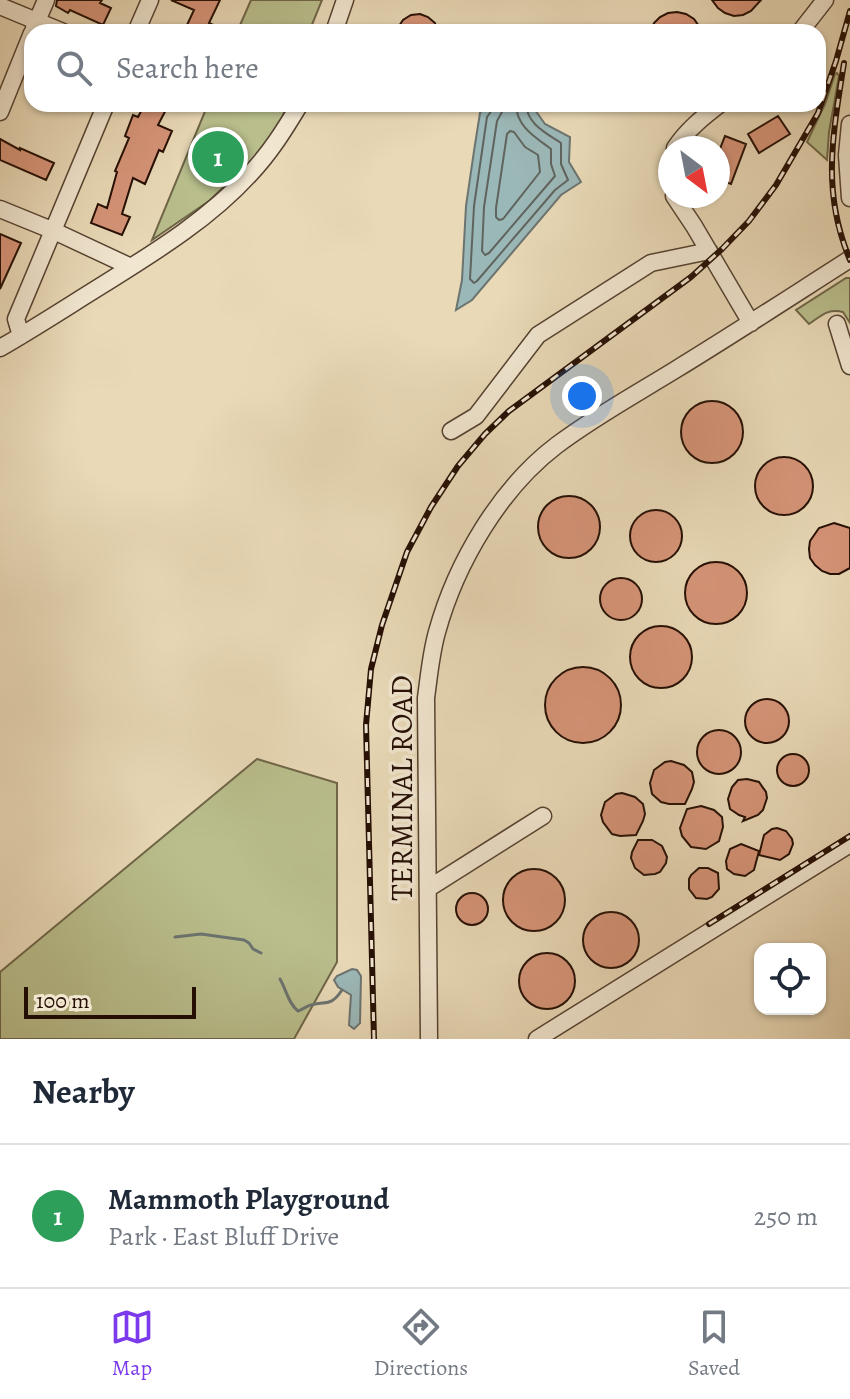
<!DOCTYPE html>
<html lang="en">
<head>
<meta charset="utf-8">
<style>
	:root { --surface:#fff; --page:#f2f2f3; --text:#1f2937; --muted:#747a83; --line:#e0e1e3; --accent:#7c3aed }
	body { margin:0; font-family:Alegreya,serif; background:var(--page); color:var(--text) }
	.controls { position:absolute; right:24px; bottom:24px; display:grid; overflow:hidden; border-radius:16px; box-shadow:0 2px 6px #0004 }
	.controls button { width:72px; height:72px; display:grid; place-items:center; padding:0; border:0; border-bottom:2px solid var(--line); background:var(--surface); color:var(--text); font:40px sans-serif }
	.compass { position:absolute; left:658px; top:136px; width:72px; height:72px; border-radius:50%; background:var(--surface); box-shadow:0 2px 6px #0004; rotate:148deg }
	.scale { position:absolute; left:24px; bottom:20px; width:172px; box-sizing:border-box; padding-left:8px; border:4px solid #250f04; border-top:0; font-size:22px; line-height:28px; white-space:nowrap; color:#250f04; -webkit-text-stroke:6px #f1e6d0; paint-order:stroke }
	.you { position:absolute; left:582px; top:396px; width:28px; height:28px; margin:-20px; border:6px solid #fff; border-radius:50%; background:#1a73e8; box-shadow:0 0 0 12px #1a73e833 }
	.badge { display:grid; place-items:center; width:52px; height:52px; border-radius:50%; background:var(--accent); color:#fff; font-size:26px; font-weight:700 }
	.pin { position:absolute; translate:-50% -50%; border:4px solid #fff; box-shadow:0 2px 8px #0006 }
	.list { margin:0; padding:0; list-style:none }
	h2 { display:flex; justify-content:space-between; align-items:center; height:104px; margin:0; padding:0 32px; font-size:34px }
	h2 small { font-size:26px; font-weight:400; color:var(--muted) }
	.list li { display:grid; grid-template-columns:52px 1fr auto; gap:24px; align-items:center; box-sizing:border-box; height:144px; padding:0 32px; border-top:2px solid var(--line) }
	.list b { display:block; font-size:30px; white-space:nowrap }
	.list p { margin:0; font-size:26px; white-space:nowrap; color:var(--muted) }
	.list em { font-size:26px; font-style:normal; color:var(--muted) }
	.icon { flex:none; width:44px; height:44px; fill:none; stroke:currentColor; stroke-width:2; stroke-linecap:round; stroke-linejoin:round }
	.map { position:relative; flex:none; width:850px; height:1039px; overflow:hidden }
	.search { position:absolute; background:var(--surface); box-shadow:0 2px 6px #0004; left:24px; right:24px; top:24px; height:88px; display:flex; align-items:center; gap:20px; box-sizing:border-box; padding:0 28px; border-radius:24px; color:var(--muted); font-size:30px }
	.sheet { height:248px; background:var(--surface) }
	nav { display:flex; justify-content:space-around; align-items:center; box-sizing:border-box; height:112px; border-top:2px solid var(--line); background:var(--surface); font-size:22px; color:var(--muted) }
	nav a { display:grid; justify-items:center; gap:4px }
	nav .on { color:var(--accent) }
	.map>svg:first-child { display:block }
	.green { fill:#b9be8c; stroke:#6f6648; stroke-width:2 }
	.water { fill:#9bb8b8; stroke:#6c7470; stroke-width:2 }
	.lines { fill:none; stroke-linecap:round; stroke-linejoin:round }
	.shore { stroke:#60645e; stroke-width:2 }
	.stream { stroke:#6c7470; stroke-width:3 }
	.building { fill:#d69478; stroke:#250f04; stroke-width:2 }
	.minor-casing { stroke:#564231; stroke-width:19 }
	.minor { stroke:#f1e6d0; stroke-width:16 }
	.rail-casing { stroke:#250f04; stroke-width:6 }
	.rail { stroke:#f1e6d0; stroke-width:3; stroke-dasharray:9; stroke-linecap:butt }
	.labels { text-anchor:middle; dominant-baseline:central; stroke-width:7; stroke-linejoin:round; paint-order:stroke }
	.street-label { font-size:30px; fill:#250f04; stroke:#f1e6d0 }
</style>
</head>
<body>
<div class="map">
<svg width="850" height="1039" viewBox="0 0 850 1039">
	<rect width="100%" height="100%" fill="#e9d9b7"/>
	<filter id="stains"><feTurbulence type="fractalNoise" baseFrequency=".0025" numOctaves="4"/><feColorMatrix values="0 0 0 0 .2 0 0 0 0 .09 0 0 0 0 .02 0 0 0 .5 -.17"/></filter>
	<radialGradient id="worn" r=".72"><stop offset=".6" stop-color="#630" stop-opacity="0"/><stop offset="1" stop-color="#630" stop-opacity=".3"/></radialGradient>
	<!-- green -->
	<path class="green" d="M 251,0 L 322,0 L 309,32 L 237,32 Z
		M 837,73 L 839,76 L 829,132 L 827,160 L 807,142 L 825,104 L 835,74 Z
		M 208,104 L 288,104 L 277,129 L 256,156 L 209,201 L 152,240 Z
		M 846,278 L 850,278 L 850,323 L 843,312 C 828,308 821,316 809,324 L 796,310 Z
		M 257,759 L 337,783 L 337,962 L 294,1039 L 0,1039 L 0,972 Z"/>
	<!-- water -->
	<path class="water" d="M 487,104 L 535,104 L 533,107 L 545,124 L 570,137 L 569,162 L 581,182 L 561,195 L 472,300 L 456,310 L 462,280 L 466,206 L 474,151 L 480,113 Z
		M 352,969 L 357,970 L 361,976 L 360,1023 L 354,1029 L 349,1025 L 351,995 L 338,987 L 334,980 L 337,976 Z"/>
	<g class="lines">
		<!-- shore -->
		<path class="shore" d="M 492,104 L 492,110 L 487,117 L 474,206 L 470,279 L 474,283 L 477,281 L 555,190 L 568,180 L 561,164 L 561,143 C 546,133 527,124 526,104
			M 503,104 L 502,112 L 497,121 L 484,207 L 482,251 L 485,255 L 489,253 L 555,176 L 551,164 L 551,149 C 535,137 516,126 516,104
			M 510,131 L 514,132 L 525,147 L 538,155 L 540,172 L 503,219 L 499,220 L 496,217 L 496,208 L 507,134 Z"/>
		<!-- stream -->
		<path class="stream" d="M 175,937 L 201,934 L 244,940 L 249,943 L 253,949 L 261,953
			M 280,979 C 286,989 288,1003 298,1011 C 302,1010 306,1006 311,1005 C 326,1000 330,1008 342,990"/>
	</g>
	<!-- building -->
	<path class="building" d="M 57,0 L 102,0 L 100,3 L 111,8 L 103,25 L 70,10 L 68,13 L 56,6 Z
		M 171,0 L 220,0 L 209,23 L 228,32 L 190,32 L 192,27 L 187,25 L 194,10 Z
		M 712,0 L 761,0 L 751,11 L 743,15 L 734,16 L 725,13 L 718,8 Z
		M 677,12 L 686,14 L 694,19 L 703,32 L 650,32 L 654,23 L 660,17 L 668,13 Z
		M 420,14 L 428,17 L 435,23 L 438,32 L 395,32 L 403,20 L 411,15 Z
		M 145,104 L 169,104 L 158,125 L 172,131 L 163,152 L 159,150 L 145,184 L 133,178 L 122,214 L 130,217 L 122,235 L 91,223 L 98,204 L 107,208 L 117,172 L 115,171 L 129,138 L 125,136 L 133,115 L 138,117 Z
		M 778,116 L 790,134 L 759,153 L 748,134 Z
		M 725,136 L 746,144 L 731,184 L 718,179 L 718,154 Z
		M 0,139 L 20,150 L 20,148 L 54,163 L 46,180 L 0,160 Z
		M 0,234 L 21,243 L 0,289 Z
		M681 432a31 31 0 1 1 62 0a31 31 0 1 1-62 0Z
		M755 486a29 29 0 1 1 58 0a29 29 0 1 1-58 0Z
		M538 527a31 31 0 1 1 62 0a31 31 0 1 1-62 0Z
		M630 536a26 26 0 1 1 52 0a26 26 0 1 1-52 0Z
		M 834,523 L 850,528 L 850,568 L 839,574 L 830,574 L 822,571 L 815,565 L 810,558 L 809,549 L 810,541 L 819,528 Z
		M685 593a31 31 0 1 1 62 0a31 31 0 1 1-62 0Z
		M600 599a21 21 0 1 1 42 0a21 21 0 1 1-42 0Z
		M630 657a31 31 0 1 1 62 0a31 31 0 1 1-62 0Z
		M545 705a38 38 0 1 1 76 0a38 38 0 1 1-76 0Z
		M745 721a22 22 0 1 1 44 0a22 22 0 1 1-44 0Z
		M697 752a22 22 0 1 1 44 0a22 22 0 1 1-44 0Z
		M777 770a16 16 0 1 1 32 0a16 16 0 1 1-32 0Z
		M 671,761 L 684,765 L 692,772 L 694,782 L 692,789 L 685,804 L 669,804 L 661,802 L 652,794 L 650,783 L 654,770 L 665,762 Z
		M 747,779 L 759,782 L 766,792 L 767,798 L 763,810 L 758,815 L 743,821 L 745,817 L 739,815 L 730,809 L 728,799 L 732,787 L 738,780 Z
		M 622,793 L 635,797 L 643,804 L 645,814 L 643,821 L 636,835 L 620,836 L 612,834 L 603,822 L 601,815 L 605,802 L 616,794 Z
		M 701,806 L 714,810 L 722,817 L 723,827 L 719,841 L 706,849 L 691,847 L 682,836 L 680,828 L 687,809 Z
		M 777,828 L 786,831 L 792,839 L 793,844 L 789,854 L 780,860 L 759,855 L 764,835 L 772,829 Z
		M 638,840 L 652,840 L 662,846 L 667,857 L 666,863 L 660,872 L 655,874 L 644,875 L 635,868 L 631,858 L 632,852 Z
		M 741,844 L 759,851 L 754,870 L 745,876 L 734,874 L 727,869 L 726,861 L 730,849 Z
		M 699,868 L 708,868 L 718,873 L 719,889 L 712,897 L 707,899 L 696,898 L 689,889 L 689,879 L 691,875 Z
		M503 900a31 31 0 1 1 62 0a31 31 0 1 1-62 0Z
		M456 909a16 16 0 1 1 32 0a16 16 0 1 1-32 0Z
		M583 940a28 28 0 1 1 56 0a28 28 0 1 1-56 0Z
		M519 981a28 28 0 1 1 56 0a28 28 0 1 1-56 0Z"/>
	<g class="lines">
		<defs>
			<path id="minor" d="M 0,6 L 63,32
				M 34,28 L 46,0
				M 136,32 L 150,0
				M 334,32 L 345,0
				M 800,32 L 825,0
				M 0,112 L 32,33
				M 850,124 L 847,155 L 850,198
				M 675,148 C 687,130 703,117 720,104
				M 670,163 L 670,182
				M 674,196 L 694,226 L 751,323
				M 0,209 L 54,231 L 131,267
				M 837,324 L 850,366
				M 21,336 L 16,319 L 106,104
				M 0,348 C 35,328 70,305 104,284 C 155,252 209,219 250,174 C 270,153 285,129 300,104
				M 451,431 L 476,416 L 538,335 L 651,263 L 709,251
				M 429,888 L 543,816
				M 429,1039 L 426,698 C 429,676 431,653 437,632 C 456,563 500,488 557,445 C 594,417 636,394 675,370 C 734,334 792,296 850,259
				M 537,1039 L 850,844"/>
		</defs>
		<!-- minor casing -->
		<use href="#minor" class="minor-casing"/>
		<!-- minor -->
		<use href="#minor" class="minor"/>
		<defs>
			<path id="rail" d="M 844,63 C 833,134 821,191 850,260
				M 709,924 L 850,836
				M 374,1039 L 366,725 L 371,669 L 382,625 L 407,552 L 431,507 L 458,466 L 485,434 L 509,411 L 691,277 L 722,249 L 749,221 L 776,185 L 818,113 L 836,61 L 850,11"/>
		</defs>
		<!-- rail casing -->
		<use href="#rail" class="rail-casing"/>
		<!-- rail -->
		<use href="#rail" class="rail"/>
	</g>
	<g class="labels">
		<!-- street labels -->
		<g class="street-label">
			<text transform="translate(402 788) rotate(-90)">TERMINAL ROAD</text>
		</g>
	</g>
	<rect width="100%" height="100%" filter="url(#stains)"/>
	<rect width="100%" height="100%" fill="url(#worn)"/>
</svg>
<div class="controls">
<button><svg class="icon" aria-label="locate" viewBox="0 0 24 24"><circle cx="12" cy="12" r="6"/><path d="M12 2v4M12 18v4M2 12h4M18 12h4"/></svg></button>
</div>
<svg class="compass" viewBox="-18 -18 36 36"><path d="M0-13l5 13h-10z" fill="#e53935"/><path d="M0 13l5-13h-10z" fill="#747a83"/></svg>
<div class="scale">100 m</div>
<div class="you"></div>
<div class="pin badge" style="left:218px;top:157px;background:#2e9e5b">1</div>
<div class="search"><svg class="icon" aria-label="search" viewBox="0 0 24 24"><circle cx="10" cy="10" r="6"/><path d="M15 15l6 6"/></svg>Search here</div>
</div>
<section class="sheet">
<h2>Nearby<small></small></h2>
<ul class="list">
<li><span class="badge" style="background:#2e9e5b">1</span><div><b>Mammoth Playground</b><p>Park · East Bluff Drive</p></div><em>250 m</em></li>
</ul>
</section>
<nav>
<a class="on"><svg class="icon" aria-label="map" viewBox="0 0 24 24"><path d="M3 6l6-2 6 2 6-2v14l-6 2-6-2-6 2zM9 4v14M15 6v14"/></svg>Map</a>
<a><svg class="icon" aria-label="directions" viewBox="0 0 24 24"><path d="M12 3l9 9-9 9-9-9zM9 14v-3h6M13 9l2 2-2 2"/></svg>Directions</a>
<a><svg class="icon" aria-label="saved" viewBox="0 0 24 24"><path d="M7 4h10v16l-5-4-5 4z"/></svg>Saved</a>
</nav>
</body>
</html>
